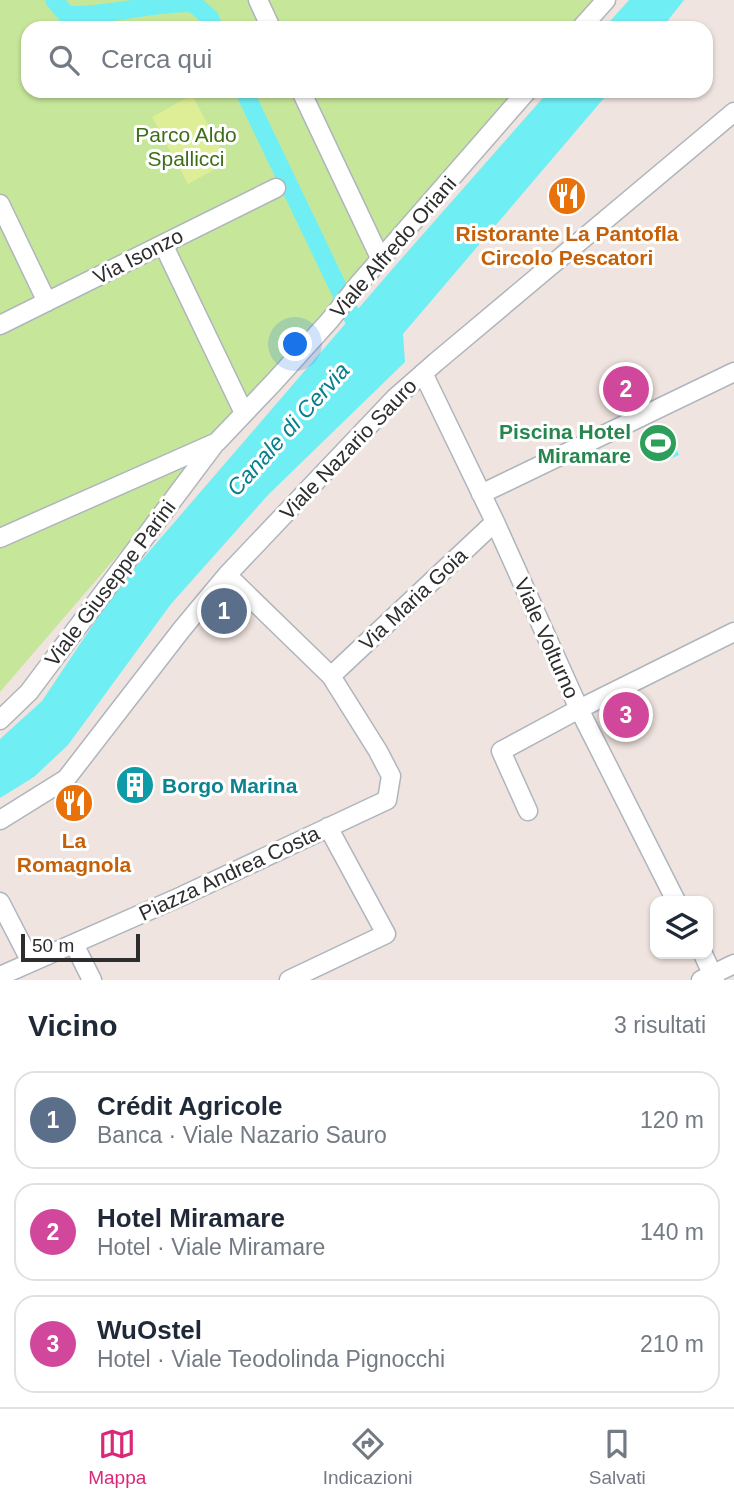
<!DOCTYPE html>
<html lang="it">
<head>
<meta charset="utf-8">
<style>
	:root { --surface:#fff; --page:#f2f2f3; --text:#1f2937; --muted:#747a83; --line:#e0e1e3; --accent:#db2777 }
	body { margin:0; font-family:Helvetica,sans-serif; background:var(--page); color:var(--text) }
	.controls { position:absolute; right:21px; bottom:21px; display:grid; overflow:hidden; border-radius:14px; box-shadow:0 2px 5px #0004 }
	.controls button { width:63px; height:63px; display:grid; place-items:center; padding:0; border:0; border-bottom:2px solid var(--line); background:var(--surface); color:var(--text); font:35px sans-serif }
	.scale { position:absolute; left:21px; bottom:18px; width:119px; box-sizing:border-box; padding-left:7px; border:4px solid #2d2d2d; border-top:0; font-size:19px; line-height:24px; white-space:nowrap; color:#2d2d2d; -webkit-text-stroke:5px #fff; paint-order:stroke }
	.you { position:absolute; left:296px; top:345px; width:24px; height:24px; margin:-18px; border:5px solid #fff; border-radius:50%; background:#1a73e8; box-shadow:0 0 0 10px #1a73e833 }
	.badge { display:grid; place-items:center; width:46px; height:46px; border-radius:50%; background:var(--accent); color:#fff; font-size:23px; font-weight:700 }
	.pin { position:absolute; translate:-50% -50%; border:4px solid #fff; box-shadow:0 2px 7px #0006 }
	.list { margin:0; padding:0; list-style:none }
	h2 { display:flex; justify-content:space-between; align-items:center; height:91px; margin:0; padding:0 28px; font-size:30px }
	h2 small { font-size:23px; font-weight:400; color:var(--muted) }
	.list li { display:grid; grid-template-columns:46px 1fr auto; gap:21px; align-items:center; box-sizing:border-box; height:98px; margin:0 14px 14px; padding:0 14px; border:2px solid var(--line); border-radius:21px }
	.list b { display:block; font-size:26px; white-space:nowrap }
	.list p { margin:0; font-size:23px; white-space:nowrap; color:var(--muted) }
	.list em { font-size:23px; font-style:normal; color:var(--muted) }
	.icon { flex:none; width:38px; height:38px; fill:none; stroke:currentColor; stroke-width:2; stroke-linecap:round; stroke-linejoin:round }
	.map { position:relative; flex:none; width:734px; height:980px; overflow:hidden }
	.search { position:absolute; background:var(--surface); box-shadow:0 2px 5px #0004; left:21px; right:21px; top:21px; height:77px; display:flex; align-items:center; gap:18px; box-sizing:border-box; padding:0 24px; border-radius:21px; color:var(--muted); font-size:26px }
	.sheet { height:427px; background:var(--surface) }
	nav { display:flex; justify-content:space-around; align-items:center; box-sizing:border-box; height:98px; border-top:2px solid var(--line); background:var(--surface); font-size:19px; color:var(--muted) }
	nav a { display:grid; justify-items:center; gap:4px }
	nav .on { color:var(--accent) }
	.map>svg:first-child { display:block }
	.green { fill:#c6e79a }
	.pitch { fill:#ddee96 }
	.water { fill:#6feff4 }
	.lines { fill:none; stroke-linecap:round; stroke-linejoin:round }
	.canal { stroke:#6feff4; stroke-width:18 }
	.minor-casing { stroke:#afb5bd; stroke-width:21 }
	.minor { stroke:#fff; stroke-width:18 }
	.labels { text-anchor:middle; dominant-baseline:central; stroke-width:6; stroke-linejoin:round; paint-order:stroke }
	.park-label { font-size:21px; fill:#3e6f18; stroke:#fff }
	.food-label { font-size:21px; font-weight:bold; fill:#c56008; stroke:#fff }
	.street-label { font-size:21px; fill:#2d2d2d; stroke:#fff }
	.leisure-label { font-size:21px; font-weight:bold; fill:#27864d; stroke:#fff; text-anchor:end }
	.culture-label { font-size:21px; font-weight:bold; fill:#0d838f; stroke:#fff; text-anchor:start }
	.water-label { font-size:23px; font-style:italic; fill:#09808f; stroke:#fff }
</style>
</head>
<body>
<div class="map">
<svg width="734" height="980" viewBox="0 0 734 980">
	<rect width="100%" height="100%" fill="#efe4df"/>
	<!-- green -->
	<path class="green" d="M 0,0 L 595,0 L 571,28 L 28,28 L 28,91 L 517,91 L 0,692 Z"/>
	<!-- pitch -->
	<path class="pitch" d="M 192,95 L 228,162 L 188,184 L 152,117 Z"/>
	<!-- water -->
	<path class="water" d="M 629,0 L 684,0 L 662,28 L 604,28 Z
		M 549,91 L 610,91 L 403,334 L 405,362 L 268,495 L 171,604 L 68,745 L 34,777 L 0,798 L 0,739 L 42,701 L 116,590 L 395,266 Z
		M 665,425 L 679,455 L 663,462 L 659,454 L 646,460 L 641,451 L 645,448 L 640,438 Z"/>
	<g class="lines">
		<!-- canal -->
		<path class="canal" d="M 54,0 L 67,15 C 109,16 150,3 193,3 L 210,18 L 214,28
			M 244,91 L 362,337"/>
		<defs>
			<path id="minor" d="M 258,0 L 271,28
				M 581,28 L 606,0
				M 301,91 L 381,260
				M 0,204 L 47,302
				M 163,244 L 244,413
				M 0,325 L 276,188
				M 423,373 L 495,522 L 579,709 L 676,901
				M 481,494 L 734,372
				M 0,538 L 217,442 L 274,382 L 330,320 L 357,286 L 527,91
				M 331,676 L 495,522
				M 0,720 L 29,692 L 214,445
				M 528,811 L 501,751 L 579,709 L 734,632
				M 0,820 L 66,779 L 182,629 L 227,575 L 395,398 L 436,362 L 734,112
				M 0,902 L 31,962
				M 74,944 L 92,980
				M 703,954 L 715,980
				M 0,976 L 182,896 L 387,800 L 391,776 L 378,751 L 331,676 L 227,575
				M 289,980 L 386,934 L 328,827
				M 701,980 L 734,964"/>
		</defs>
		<!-- minor casing -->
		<use href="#minor" class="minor-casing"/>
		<!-- minor -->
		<use href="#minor" class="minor"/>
	</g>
	<!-- icons -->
	<defs>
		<symbol id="restaurant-disc" viewBox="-11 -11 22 22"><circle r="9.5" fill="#e8710a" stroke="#fff"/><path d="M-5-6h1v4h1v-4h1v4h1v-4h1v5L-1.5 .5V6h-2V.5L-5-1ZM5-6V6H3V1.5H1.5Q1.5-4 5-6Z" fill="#fff"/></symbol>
		<symbol id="stadium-disc" viewBox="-11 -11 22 22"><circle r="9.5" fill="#2e9e5b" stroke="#fff"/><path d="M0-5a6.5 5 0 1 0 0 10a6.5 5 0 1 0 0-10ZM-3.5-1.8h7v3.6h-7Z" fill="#fff"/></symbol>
		<symbol id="building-disc" viewBox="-11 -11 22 22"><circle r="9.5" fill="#0f9aa8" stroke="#fff"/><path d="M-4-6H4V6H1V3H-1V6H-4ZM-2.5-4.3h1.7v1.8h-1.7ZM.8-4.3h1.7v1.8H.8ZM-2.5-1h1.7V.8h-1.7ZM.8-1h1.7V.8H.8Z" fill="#fff"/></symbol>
	</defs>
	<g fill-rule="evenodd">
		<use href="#restaurant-disc" x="545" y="174" width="44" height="44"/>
		<use href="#stadium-disc" x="636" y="421" width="44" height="44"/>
		<use href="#building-disc" x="113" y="763" width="44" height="44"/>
		<use href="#restaurant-disc" x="52" y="781" width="44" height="44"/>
	</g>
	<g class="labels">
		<!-- park labels -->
		<g class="park-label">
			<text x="186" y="134">Parco Aldo<tspan x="186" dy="24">Spallicci</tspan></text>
		</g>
		<!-- food labels -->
		<g class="food-label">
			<text x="567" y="233">Ristorante La Pantofla<tspan x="567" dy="24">Circolo Pescatori</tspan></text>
			<text x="74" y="840">La<tspan x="74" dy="24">Romagnola</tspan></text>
		</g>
		<!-- street labels -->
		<g class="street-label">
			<text transform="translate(393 247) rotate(-49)">Viale Alfredo Oriani</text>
			<text transform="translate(138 256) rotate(-27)">Via Isonzo</text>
			<text transform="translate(348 449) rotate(-46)">Viale Nazario Sauro</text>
			<text transform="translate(110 583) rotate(-53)">Viale Giuseppe Parini</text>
			<text transform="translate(413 599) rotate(-43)">Via Maria Goia</text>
			<text transform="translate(547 638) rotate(66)">Viale Volturno</text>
			<text transform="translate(229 873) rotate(-25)">Piazza Andrea Costa</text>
		</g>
		<!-- leisure labels -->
		<g class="leisure-label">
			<text x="631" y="431">Piscina Hotel<tspan x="631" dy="24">Miramare</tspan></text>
		</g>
		<!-- culture labels -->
		<g class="culture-label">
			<text x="162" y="785">Borgo Marina</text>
		</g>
		<!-- water labels -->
		<g class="water-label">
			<text transform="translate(288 429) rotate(-48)">Canale di Cervia</text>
		</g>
	</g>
</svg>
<div class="controls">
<button><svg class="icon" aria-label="layers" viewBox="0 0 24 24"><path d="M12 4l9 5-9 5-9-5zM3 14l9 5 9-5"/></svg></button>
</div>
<div class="scale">50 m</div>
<div class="you"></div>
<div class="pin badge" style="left:224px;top:611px;background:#5c6f8a">1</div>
<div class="pin badge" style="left:626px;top:389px;background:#d1479c">2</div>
<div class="pin badge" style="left:626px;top:715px;background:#d1479c">3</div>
<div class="search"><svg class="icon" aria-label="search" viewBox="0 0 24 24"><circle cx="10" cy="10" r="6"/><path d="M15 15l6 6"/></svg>Cerca qui</div>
</div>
<section class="sheet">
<h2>Vicino<small>3 risultati</small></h2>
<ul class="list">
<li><span class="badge" style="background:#5c6f8a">1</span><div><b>Crédit Agricole</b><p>Banca · Viale Nazario Sauro</p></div><em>120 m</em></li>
<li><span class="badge" style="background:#d1479c">2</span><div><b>Hotel Miramare</b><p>Hotel · Viale Miramare</p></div><em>140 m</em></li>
<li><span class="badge" style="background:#d1479c">3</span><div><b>WuOstel</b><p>Hotel · Viale Teodolinda Pignocchi</p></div><em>210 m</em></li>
</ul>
</section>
<nav>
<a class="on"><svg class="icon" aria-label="map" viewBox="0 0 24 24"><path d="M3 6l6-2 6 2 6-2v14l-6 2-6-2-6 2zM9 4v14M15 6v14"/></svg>Mappa</a>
<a><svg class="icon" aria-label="directions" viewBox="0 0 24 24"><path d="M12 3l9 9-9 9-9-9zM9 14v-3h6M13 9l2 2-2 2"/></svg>Indicazioni</a>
<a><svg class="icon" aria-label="saved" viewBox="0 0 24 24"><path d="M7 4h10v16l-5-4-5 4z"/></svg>Salvati</a>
</nav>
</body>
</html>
